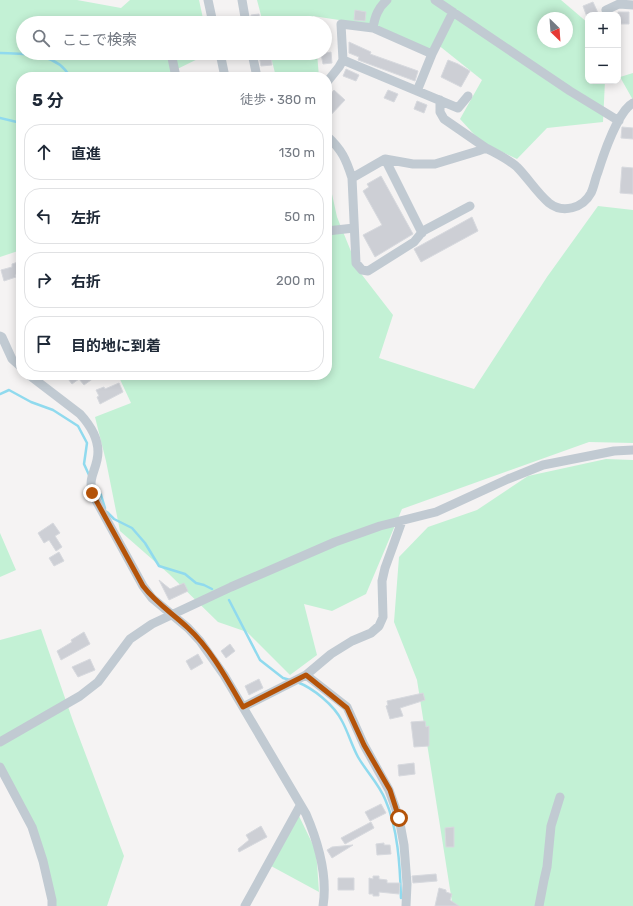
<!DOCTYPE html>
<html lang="ja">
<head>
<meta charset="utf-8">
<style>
	:root { --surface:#fff; --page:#f2f2f3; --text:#1f2937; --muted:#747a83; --line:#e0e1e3 }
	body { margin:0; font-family:Rubik,"Noto Sans JP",sans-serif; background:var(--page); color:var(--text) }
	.controls { position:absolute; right:12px; top:12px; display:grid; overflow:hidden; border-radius:8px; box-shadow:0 2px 10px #0003 }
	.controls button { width:36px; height:36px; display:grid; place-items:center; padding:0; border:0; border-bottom:1px solid var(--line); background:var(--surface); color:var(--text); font:20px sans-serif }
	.compass { position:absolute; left:537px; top:12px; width:36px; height:36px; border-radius:50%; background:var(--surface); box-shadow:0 2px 10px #0003; rotate:155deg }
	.stop { position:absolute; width:12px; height:12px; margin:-9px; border:3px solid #b45309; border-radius:50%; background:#fff }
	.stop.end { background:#b45309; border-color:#fff; box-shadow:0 1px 4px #0008 }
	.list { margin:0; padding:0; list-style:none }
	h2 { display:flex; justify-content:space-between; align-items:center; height:52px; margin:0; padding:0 16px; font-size:17px }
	h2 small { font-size:13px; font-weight:400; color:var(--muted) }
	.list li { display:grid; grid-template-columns:26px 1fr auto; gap:12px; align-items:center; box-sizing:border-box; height:56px; margin:0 8px 8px; padding:0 8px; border:1px solid var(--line); border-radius:16px }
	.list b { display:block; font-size:15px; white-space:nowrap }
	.list em { font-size:13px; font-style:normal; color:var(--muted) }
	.icon { flex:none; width:22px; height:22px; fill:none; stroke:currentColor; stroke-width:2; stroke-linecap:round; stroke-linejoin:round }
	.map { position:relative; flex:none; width:633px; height:906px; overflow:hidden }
	.search { position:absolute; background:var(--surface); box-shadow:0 2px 10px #0003; left:16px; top:16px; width:316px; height:44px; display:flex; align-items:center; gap:10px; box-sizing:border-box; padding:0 14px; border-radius:22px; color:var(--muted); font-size:15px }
	.panel { position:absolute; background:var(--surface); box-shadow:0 2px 10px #0003; left:16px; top:72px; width:316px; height:308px; border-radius:16px }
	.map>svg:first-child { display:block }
	.green { fill:#c3f1d5; fill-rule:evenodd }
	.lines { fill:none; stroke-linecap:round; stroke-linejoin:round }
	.stream { stroke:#90daee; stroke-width:2.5 }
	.building { fill:#cdcfd5; stroke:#d7d9de }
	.minor { stroke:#c1cad2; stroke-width:9 }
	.route { stroke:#b45309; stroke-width:5 }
</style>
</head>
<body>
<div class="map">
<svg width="633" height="906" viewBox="0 0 633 906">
	<rect width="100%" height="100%" fill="#f5f3f3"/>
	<!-- green -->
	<path class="green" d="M 0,0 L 77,0 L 121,8 L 130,0 L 199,0 L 204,23 L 23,23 L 23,53 L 210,53 L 167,74 L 168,77 L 21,77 L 21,250 L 0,257 Z
		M 257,0 L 561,0 L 588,23 L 588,81 L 605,81 L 603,122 L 547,128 L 517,159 L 481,142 L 460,119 L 482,80 L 437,44 L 431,50 L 378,26 L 313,16 L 313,23 L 263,23 ZM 543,18 L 567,18 L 567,42 L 543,42 Z
		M 270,53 L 317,53 L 319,77 L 276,77 Z
		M 633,73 L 633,100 L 620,77 Z
		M 327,171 L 337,217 L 359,271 L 393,315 L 379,358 L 474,389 L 547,277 L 598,206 L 633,210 L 633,443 L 589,442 L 402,509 L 366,594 L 332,611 L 304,604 L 317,655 L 290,675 L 247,632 L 218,622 L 169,574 L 120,531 L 106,461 L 95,417 L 131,403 L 118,375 L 327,375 Z
		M 606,459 L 633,460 L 633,906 L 451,906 L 452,902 L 417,680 L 394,622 L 399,557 L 428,527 L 477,510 L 528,476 Z
		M 0,533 L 16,570 L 0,577 Z
		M 41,629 L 73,721 L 124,856 L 107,906 L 51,906 L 49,879 L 27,823 L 0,769 L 0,640 Z
		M 299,816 L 315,849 L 317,863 L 319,892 L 271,866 Z"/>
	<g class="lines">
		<!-- stream -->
		<path class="stream" d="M 0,53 C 25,54 57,52 70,77
			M 0,118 L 21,123
			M 0,394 L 9,390 L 31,402 L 53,410 L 78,426 L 87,443 L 84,464 L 89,475
			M 94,485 L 101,495 L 105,508
			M 107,512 L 114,519 L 132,528 L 145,543 L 159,566 L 185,574 L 196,583 L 204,585 L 212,589
			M 229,600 L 260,660 L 283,678 L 290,680
			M 297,682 C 313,688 334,705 342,721 C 348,732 352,746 358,757 C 366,771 379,784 385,799 C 398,828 400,866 401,898"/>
	</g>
	<!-- building -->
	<path class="building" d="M 593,2 L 598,13 L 588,15 L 587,17 L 583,6 Z
		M 355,10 L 366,12 L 365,21 L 354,20 Z
		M 618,12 L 629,12 L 629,24 L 618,24 Z
		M 259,14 L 260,23 L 252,23 L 251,15 Z
		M 349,42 L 371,52 L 370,54 L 418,71 L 415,81 L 358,60 L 359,57 L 349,53 Z
		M 331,52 L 332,63 L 323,64 L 321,54 Z
		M 271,54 L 272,65 L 261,66 L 259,56 Z
		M 448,60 L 458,64 L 470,71 L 461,87 L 441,77 Z
		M 346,69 L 359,75 L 356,81 L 343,76 Z
		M 334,90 L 345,100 L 327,119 L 327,98 Z
		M 388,90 L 398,94 L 394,102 L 384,98 Z
		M 417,101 L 427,105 L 424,113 L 414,109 Z
		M 622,127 L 633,128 L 633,139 L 621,138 Z
		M 622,167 L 633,168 L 633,194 L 620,193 Z
		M 381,176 L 413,234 L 375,257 L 363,235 L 382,225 L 363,191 L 369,187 L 367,184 Z
		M 472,217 L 478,231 L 421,262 L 414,249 Z
		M 21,261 L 21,274 L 15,275 L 16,277 L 4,281 L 1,270 L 12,267 L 12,264 Z
		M 65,375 L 98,375 L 84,385 L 79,379 L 72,384 Z
		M 119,383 L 123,392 L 100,404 L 97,397 L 99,396 L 96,390 L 104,387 L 105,389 Z
		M 53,523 L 60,533 L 55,536 L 62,547 L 56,551 L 49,540 L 44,543 L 38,533 Z
		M 59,552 L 64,561 L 54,566 L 49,558 Z
		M 159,580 L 170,589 L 184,583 L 188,591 L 169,600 Z
		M 84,632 L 90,644 L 61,660 L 57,651 L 72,642 L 71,640 Z
		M 230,644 L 235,651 L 226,658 L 221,651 Z
		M 198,654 L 203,663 L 191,670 L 186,661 Z
		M 90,659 L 95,670 L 78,677 L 72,667 Z
		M 259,679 L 263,688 L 249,695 L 245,686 Z
		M 423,693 L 425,700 L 400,708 L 403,716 L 390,719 L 386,706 L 388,705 L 387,701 Z
		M 425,721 L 426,727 L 429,726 L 429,746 L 414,747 L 411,722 Z
		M 414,763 L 415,774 L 399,776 L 398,765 Z
		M 381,804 L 386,813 L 370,821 L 365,812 Z
		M 371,822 L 374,828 L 345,844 L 341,838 Z
		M 261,826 L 267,837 L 239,852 L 238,849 L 249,840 L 246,835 Z
		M 454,827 L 454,847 L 446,847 L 445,828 Z
		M 384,843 L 384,845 L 390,845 L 391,854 L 377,855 L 376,844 Z
		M 353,845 L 332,858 L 327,850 L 332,847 Z
		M 436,874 L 437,881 L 413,883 L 412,876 Z
		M 373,876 L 379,876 L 379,879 L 387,880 L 387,883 L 400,883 L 399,894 L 379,892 L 379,896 L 373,896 L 373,894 L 369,894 L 369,878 L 373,879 Z
		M 338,878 L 354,878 L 354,890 L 338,890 Z
		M 439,888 L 446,890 L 446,892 L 452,894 L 450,900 L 459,906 L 435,906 Z"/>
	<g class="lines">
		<!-- minor -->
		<path class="minor" d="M 208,0 L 213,23
			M 242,0 L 246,23
			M 435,0 L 570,91 L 619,121
			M 608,15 L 606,10 L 619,4 L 633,5
			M 373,28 C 375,16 378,8 387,0
			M 171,53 L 176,77
			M 220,53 L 225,77
			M 252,53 L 257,77
			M 343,60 L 458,108 L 468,96
			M 327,82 L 339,67 L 343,60 L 341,24 L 373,28 L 432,54 L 453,12
			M 417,91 L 432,54
			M 440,100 L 440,112 L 444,119 L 486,148
			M 327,136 C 342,150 346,159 352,178 L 385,159 L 413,164 L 435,164 L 478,151 L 486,148 C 495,153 508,159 517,167 C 528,178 537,193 549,203 C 563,214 583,208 591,193 C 594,187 595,179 598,172 C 603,156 618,111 633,103
			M 385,159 L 422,233
			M 352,178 L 356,263 L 362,270 L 368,271 L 414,242 L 423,231 L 470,206
			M 327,231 L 354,228
			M 0,336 L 2,337 L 12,359 L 21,367
			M 29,375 L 80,414 C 91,426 101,443 97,460 C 94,474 89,477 92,493 L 143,586 L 152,598 L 188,628 L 200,641 L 224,675 L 306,814 C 318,842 328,875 323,906
			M 306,675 L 347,707 L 364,745 L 389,790 L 399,818 L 404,845 L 407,884 L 406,906
			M 243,707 L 306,675 L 331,654 L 352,641 L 371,633 L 379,626 L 383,617 L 382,581 L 385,568 L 402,521
			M 0,742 L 80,696 L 98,682 L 130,639 L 152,624 L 231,587 L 335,542 L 380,526 L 436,512 L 508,479 L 543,465 L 614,451 L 633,450
			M 0,767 L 32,827 L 43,861 L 52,900 L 52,906
			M 245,906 L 300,806
			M 539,906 L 544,880 L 547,867 L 551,826 L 560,797"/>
	</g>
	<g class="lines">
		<!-- route -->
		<path class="route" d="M 92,493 L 143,586 C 156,603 172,613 188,628 C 211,649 228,681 243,707 L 306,675 L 347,708 L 364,745 L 390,790 L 399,818"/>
	</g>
</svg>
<div class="controls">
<button>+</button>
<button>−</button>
</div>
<svg class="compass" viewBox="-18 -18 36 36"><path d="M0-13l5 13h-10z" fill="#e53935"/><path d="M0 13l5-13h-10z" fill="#747a83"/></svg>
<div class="stop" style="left:399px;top:818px"></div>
<div class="stop end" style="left:92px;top:493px"></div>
<div class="search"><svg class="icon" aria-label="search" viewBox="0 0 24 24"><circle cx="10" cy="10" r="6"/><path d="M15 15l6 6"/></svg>ここで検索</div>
<section class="panel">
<h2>5 分<small>徒歩 · 380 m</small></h2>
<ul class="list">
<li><svg class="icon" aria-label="ahead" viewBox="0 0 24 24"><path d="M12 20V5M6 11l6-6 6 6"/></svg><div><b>直進</b></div><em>130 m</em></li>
<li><svg class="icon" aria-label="left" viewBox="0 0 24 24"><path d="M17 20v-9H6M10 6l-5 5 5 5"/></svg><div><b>左折</b></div><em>50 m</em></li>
<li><svg class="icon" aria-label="right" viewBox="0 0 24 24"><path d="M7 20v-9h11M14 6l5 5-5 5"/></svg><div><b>右折</b></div><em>200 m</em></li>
<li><svg class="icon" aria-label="arrive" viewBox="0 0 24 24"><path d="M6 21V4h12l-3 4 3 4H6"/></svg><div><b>目的地に到着</b></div></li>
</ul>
</section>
</div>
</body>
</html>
